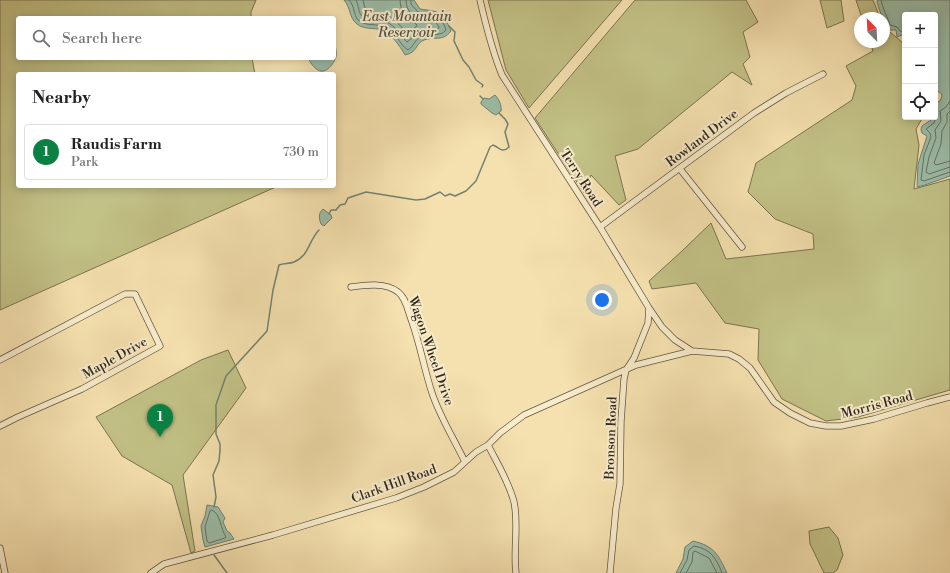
<!DOCTYPE html>
<html lang="en">
<head>
<meta charset="utf-8">
<style>
	:root { --surface:#fff; --page:#f2f2f2; --text:#222; --muted:#767676; --line:#e0e0e0; --accent:#0b8043 }
	body { margin:0; font-family:"Libre Bodoni",serif; background:var(--page); color:var(--text) }
	.controls { position:absolute; right:12px; top:12px; display:grid; overflow:hidden; border-radius:4px; box-shadow:0 2px 10px #0003 }
	.controls button { width:36px; height:36px; display:grid; place-items:center; padding:0; border:0; border-bottom:1px solid var(--line); background:var(--surface); color:var(--text); font:20px sans-serif }
	.compass { position:absolute; left:854px; top:12px; width:36px; height:36px; border-radius:50%; background:var(--surface); box-shadow:0 2px 10px #0003; rotate:336deg }
	.you { position:absolute; left:602px; top:300px; width:14px; height:14px; margin:-10px; border:3px solid #fff; border-radius:50%; background:#1a73e8; box-shadow:0 0 0 6px #1a73e833 }
	.badge { display:grid; place-items:center; width:26px; height:26px; border-radius:50%; background:var(--accent); color:#fff; font-size:13px; font-weight:700 }
	.pin { position:absolute; translate:-50% -33px; filter:drop-shadow(0 1px 2px #0008) }
	.pin::after { content:''; position:absolute; top:21px; width:14px; height:12px; background:inherit; clip-path:polygon(0 0,100% 0,50% 100%) }
	.list { margin:0; padding:0; list-style:none }
	h2 { display:flex; justify-content:space-between; align-items:center; height:52px; margin:0; padding:0 16px; font-size:17px }
	h2 small { font-size:13px; font-weight:400; color:var(--muted) }
	.list li { display:grid; grid-template-columns:26px 1fr auto; gap:12px; align-items:center; box-sizing:border-box; height:56px; margin:0 8px 8px; padding:0 8px; border:1px solid var(--line); border-radius:4px }
	.list b { display:block; font-size:15px; white-space:nowrap }
	.list p { margin:0; font-size:13px; white-space:nowrap; color:var(--muted) }
	.list em { font-size:13px; font-style:normal; color:var(--muted) }
	.icon { flex:none; width:22px; height:22px; fill:none; stroke:currentColor; stroke-width:2; stroke-linecap:round; stroke-linejoin:round }
	.map { position:relative; flex:none; width:950px; height:573px; overflow:hidden }
	.search { position:absolute; background:var(--surface); box-shadow:0 2px 10px #0003; left:16px; top:16px; width:320px; height:44px; display:flex; align-items:center; gap:10px; box-sizing:border-box; padding:0 14px; border-radius:4px; color:var(--muted); font-size:15px }
	.panel { position:absolute; background:var(--surface); box-shadow:0 2px 10px #0003; left:16px; top:72px; width:320px; height:116px; border-radius:4px }
	.map>svg:first-child { display:block }
	.green { fill:#c2c186; stroke:#7a7452 }
	.water { fill:#9cbeaa; stroke:#718272 }
	.lines { fill:none; stroke-linecap:round; stroke-linejoin:round }
	.shore { stroke:#667264; stroke-width:1 }
	.stream { stroke:#718272; stroke-width:1.5 }
	.minor-casing { stroke:#625642; stroke-width:7 }
	.minor { stroke:#f8eccb; stroke-width:5.5 }
	.labels { text-anchor:middle; dominant-baseline:central; stroke-width:4; stroke-linejoin:round; paint-order:stroke }
	.street-label { font-size:13px; fill:#31271d; stroke:#f8eccb }
	.water-label { font-size:14px; font-style:italic; fill:#515447; stroke:#f8eccb }
</style>
</head>
<body>
<div class="map">
<svg width="950" height="573" viewBox="0 0 950 573">
	<rect width="100%" height="100%" fill="#f5e1af"/>
	<filter id="stains"><feTurbulence type="fractalNoise" baseFrequency=".005" numOctaves="4"/><feColorMatrix values="0 0 0 0 .2 0 0 0 0 .09 0 0 0 0 .02 0 0 0 .5 -.17"/></filter>
	<radialGradient id="worn" r=".72"><stop offset=".6" stop-color="#630" stop-opacity="0"/><stop offset="1" stop-color="#630" stop-opacity=".3"/></radialGradient>
	<!-- green -->
	<path class="green" d="M 0,0 L 256,0 L 251,12 L 251,18 L 18,18 L 18,58 L 252,58 L 255,74 L 18,74 L 18,186 L 278,186 L 0,310 Z
		M 488,0 L 622,0 L 529,108 L 506,70 Z
		M 635,0 L 746,0 L 758,22 L 743,32 L 750,57 L 743,64 L 752,85 L 732,72 L 638,149 L 615,156 L 626,200 L 619,205 L 591,175 L 584,193 L 535,118 Z
		M 820,0 L 841,0 L 844,21 L 827,28 Z
		M 856,0 L 873,0 L 880,18 L 862,18 Z
		M 884,27 L 903,43 L 905,49 L 905,117 L 923,117 L 916,129 L 919,145 L 914,189 L 950,179 L 950,390 L 858,417 L 826,421 L 782,399 L 758,360 L 759,329 L 725,323 L 696,283 L 652,289 L 649,281 L 682,251 L 711,223 L 726,259 L 814,249 L 813,234 L 775,219 L 748,192 L 756,163 L 852,100 L 856,86 L 846,66 L 873,51 L 870,42 L 884,42 Z
		M 228,350 L 246,388 L 183,475 L 195,551 L 191,553 L 172,485 L 122,456 L 96,417 L 201,360 Z
		M 829,527 L 838,538 L 843,555 L 837,570 L 833,573 L 824,573 L 810,544 L 809,531 Z"/>
	<!-- water -->
	<path class="water" d="M 344,0 L 414,0 L 420,9 C 425,10 429,10 433,11 C 444,13 447,22 451,31 C 442,43 433,35 422,41 C 415,45 418,52 405,55 C 400,46 389,30 378,29 C 371,28 363,29 357,24 C 349,18 351,8 344,0 Z
		M 877,0 L 950,0 L 950,176 L 925,185 L 917,187 L 918,164 L 927,136 L 922,133 L 921,130 L 922,126 L 931,120 L 933,117 L 935,117 L 935,103 L 940,101 L 942,96 L 941,93 L 935,90 L 935,15 L 905,15 L 905,37 L 902,35 L 897,37 L 896,30 L 890,30 C 885,25 877,6 877,0 Z
		M 334,41 C 335,46 337,51 336,57 C 334,63 326,75 318,70 C 314,68 310,62 308,58 L 334,58 Z
		M 495,95 C 499,99 502,106 501,111 L 496,115 L 492,113 L 481,104 L 481,102 L 484,98 L 489,99 Z
		M 323,209 L 331,215 L 332,218 L 324,226 L 321,224 C 319,219 318,213 323,209 Z
		M 207,505 L 218,507 L 225,518 L 223,522 L 227,531 L 230,533 L 234,539 L 205,547 L 203,540 L 201,526 L 205,516 Z
		M 693,541 C 714,546 718,554 727,573 L 676,573 L 683,559 L 685,547 Z"/>
	<g class="lines">
		<!-- shore -->
		<path class="shore" d="M 349,0 C 355,6 353,14 358,20 C 366,27 377,23 386,27 C 395,31 399,44 408,50 C 414,46 415,39 421,37 C 429,33 441,37 446,30 C 440,12 433,17 418,12 L 411,4 L 411,0
			M 356,0 C 359,5 358,14 363,17 C 368,21 376,19 381,20 C 394,23 399,34 407,42 L 419,32 L 438,29 L 439,27 L 435,21 C 423,16 407,21 406,0
			M 363,0 L 366,12 L 383,14 L 392,18 L 408,33 L 416,27 L 417,25 C 408,18 400,12 400,0
			M 881,0 C 882,7 888,18 890,25 L 897,27 L 900,31 L 905,32
			M 950,101 L 946,107 L 940,111 L 941,121 L 935,130 L 936,138 L 929,157 L 926,172 L 929,174 L 950,167
			M 950,111 L 947,114 L 947,122 L 942,131 L 941,144 L 934,163 L 936,165 L 950,161
			M 935,114 L 936,118 L 934,123 L 926,129 L 930,133 L 931,137 L 924,155 L 921,180 L 924,181 L 950,172
			M 212,510 C 221,514 220,528 226,537 L 225,538 L 209,543 L 207,541 L 205,527 L 210,511 Z
			M 680,573 L 687,560 L 689,550 L 694,546 C 711,549 716,558 722,573
			M 686,573 L 692,562 L 693,552 L 695,551 L 709,558 L 717,573"/>
		<!-- stream -->
		<path class="stream" d="M 449,26 L 455,32 L 454,41 L 463,60 L 469,67 L 476,80 L 483,85 L 482,87
			M 480,96 L 483,99
			M 329,214 L 331,210 L 336,210 L 340,205 L 345,204 L 348,198 L 366,192 L 416,200 L 425,199 L 440,192 L 445,196 L 450,194 L 455,196 L 466,191 L 476,181 L 490,147 L 493,145 C 499,147 502,154 509,147 L 505,132 L 508,124 L 505,119 L 499,113
			M 214,507 L 216,497 L 213,475 L 219,461 L 220,450 L 220,444 L 216,434 L 216,405 L 226,376 L 267,331 L 273,290 L 279,265 C 284,263 289,264 294,262 C 309,256 309,240 319,230
			M 214,555 L 227,573"/>
		<defs>
			<path id="minor" d="M 480,0 C 486,26 492,51 502,75 L 600,227 L 649,308 L 662,327 L 675,340 L 692,351
				M 680,169 L 742,247
				M 600,227 L 754,113 L 786,93 L 823,74
				M 351,287 C 365,285 386,282 398,292 C 406,298 408,311 411,319 C 420,343 424,369 432,393 C 440,417 454,439 465,462
				M 0,360 L 125,294 L 135,294 L 160,346 L 82,389 L 18,417 L 0,426
				M 488,445 C 497,463 509,482 514,502 C 519,525 513,550 516,573
				M 0,548 L 5,573
				M 151,573 L 164,564 L 273,535 L 396,498 L 424,487 L 454,472 L 476,452 L 488,445 L 500,433 L 524,415 L 636,365 L 692,351 L 729,354 L 739,359 L 750,368 L 774,402 L 790,413 L 810,423 L 826,426 L 841,426 L 874,419 L 927,403 L 950,397
				M 610,573 L 616,508 L 620,484 L 621,421 L 624,379 L 626,370 L 634,358 L 648,323 L 649,308"/>
		</defs>
		<!-- minor casing -->
		<use href="#minor" class="minor-casing"/>
		<!-- minor -->
		<use href="#minor" class="minor"/>
	</g>
	<g class="labels">
		<!-- street labels -->
		<g class="street-label">
			<text transform="translate(702 138) rotate(-37)">Rowland Drive</text>
			<text transform="translate(581 178) rotate(57)">Terry Road</text>
			<text transform="translate(431 351) rotate(71)">Wagon Wheel Drive</text>
			<text transform="translate(115 358) rotate(-29)">Maple Drive</text>
			<text transform="translate(877 405) rotate(-15)">Morris Road</text>
			<text transform="translate(611 438) rotate(-88)">Bronson Road</text>
			<text transform="translate(394 484) rotate(-20)">Clark Hill Road</text>
		</g>
		<!-- water labels -->
		<g class="water-label">
			<text x="407" y="17">East Mountain<tspan x="407" dy="16">Reservoir</tspan></text>
		</g>
	</g>
	<rect width="100%" height="100%" filter="url(#stains)"/>
	<rect width="100%" height="100%" fill="url(#worn)"/>
</svg>
<div class="controls">
<button>+</button>
<button>−</button>
<button><svg class="icon" aria-label="locate" viewBox="0 0 24 24"><circle cx="12" cy="12" r="6"/><path d="M12 2v4M12 18v4M2 12h4M18 12h4"/></svg></button>
</div>
<svg class="compass" viewBox="-18 -18 36 36"><path d="M0-13l5 13h-10z" fill="#e53935"/><path d="M0 13l5-13h-10z" fill="#767676"/></svg>
<div class="you"></div>
<div class="pin badge" style="left:160px;top:437px">1</div>
<div class="search"><svg class="icon" aria-label="search" viewBox="0 0 24 24"><circle cx="10" cy="10" r="6"/><path d="M15 15l6 6"/></svg>Search here</div>
<section class="panel">
<h2>Nearby<small></small></h2>
<ul class="list">
<li><span class="badge">1</span><div><b>Raudis Farm</b><p>Park</p></div><em>730 m</em></li>
</ul>
</section>
</div>
</body>
</html>
